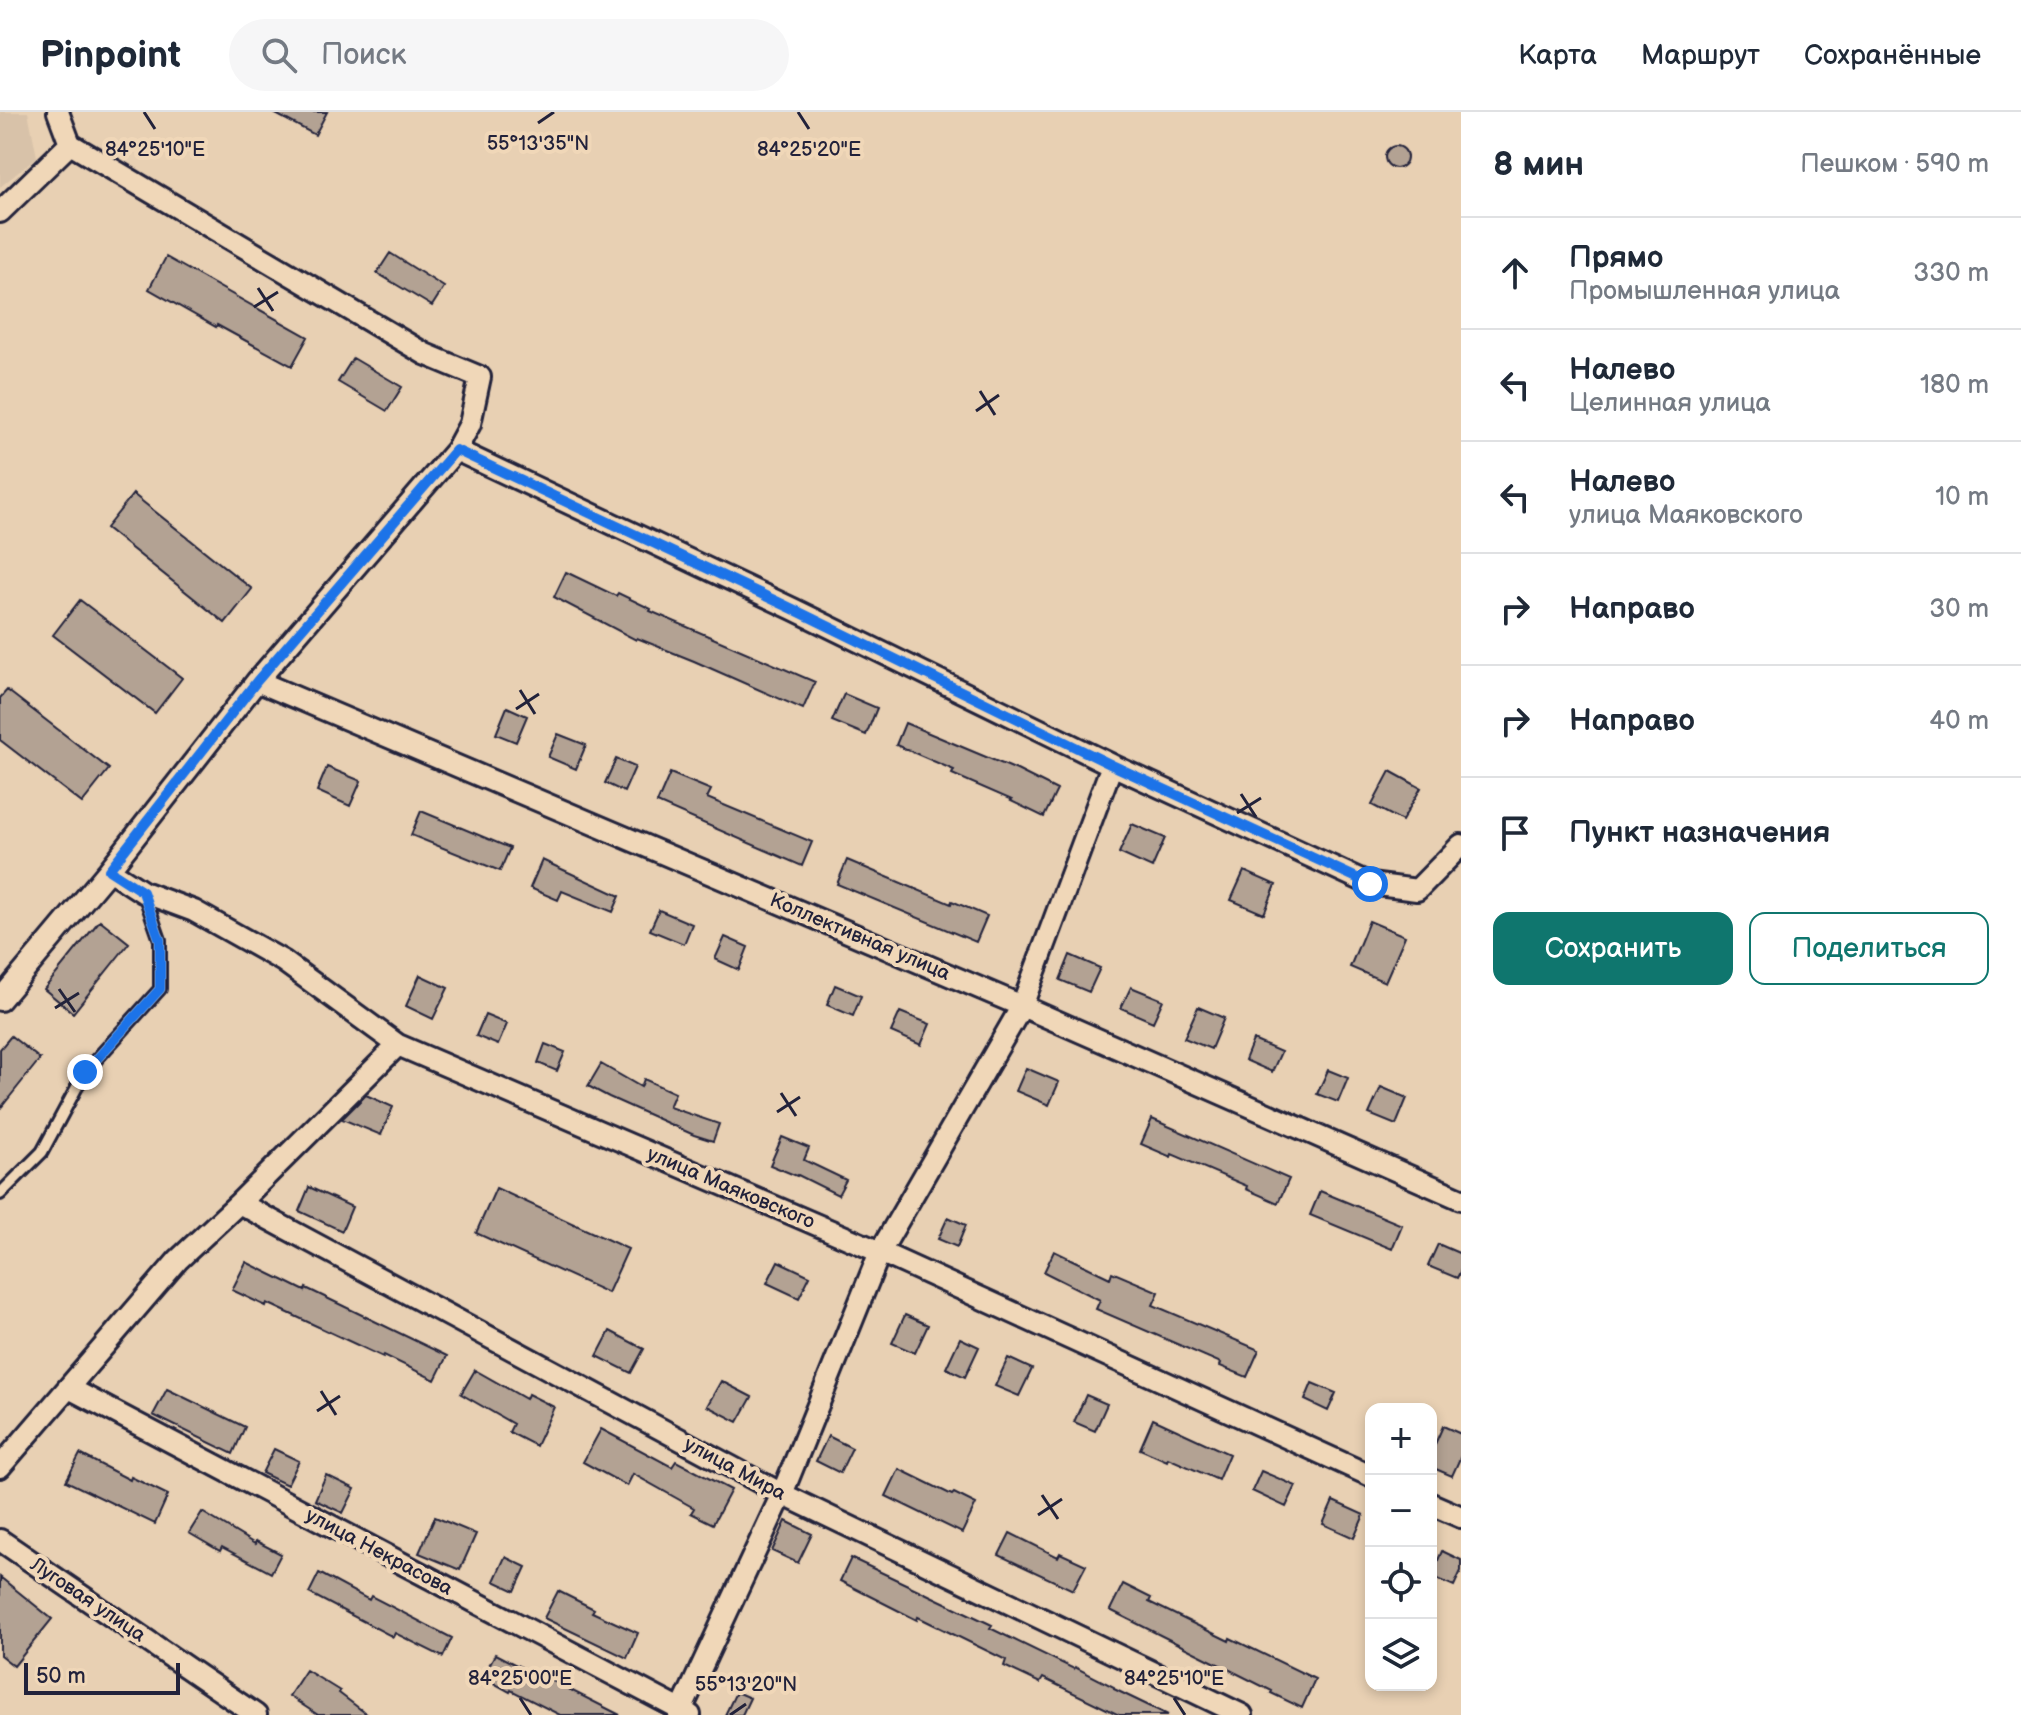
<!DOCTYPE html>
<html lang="ru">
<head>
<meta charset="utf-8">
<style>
	:root { --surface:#fff; --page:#f6f6f7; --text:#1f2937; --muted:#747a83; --line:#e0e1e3; --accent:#0f766e }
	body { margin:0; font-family:"Balsamiq Sans",sans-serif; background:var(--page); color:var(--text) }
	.controls { position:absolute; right:24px; bottom:24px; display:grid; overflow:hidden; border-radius:16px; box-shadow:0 4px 12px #0003 }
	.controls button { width:72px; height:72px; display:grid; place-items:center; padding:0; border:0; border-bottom:2px solid var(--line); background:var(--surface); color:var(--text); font:40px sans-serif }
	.scale { position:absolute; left:24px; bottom:20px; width:156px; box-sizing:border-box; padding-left:8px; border:4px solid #22223b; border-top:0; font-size:22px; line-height:28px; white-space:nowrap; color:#22223b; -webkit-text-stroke:6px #f0d7b8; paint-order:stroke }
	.stop { position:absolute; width:24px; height:24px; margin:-18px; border:6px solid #1a73e8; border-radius:50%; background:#fff }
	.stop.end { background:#1a73e8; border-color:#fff; box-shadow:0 2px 8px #0008 }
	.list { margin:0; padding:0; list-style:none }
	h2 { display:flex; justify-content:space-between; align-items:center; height:104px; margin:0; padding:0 32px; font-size:34px }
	h2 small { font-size:26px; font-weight:400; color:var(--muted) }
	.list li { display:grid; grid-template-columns:52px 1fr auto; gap:24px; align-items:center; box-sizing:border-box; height:112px; padding:0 32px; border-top:2px solid var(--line) }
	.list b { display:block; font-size:30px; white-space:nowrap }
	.list p { margin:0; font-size:26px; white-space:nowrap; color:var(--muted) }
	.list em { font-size:26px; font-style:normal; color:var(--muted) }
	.actions { display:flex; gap:16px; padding:24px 32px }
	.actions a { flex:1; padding:18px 0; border:2px solid var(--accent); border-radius:16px; text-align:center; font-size:28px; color:var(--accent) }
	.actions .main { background:var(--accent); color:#fff }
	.icon { flex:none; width:44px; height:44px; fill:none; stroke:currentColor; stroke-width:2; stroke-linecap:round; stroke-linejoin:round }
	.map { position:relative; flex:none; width:1461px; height:1603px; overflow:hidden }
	header { display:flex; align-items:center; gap:48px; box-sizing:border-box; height:112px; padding:0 40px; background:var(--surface); border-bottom:2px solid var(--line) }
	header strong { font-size:38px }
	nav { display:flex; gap:44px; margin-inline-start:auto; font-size:28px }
	.search { width:560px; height:72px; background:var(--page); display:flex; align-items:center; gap:20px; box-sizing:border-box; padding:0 28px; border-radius:44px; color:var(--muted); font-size:30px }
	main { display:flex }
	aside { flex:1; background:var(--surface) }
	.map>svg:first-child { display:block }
	.built { fill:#d8c2a9 }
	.building { fill:#b3a293; stroke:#22223b; stroke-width:2 }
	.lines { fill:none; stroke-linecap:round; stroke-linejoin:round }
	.lane-casing { stroke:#22223b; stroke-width:16 }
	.street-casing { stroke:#22223b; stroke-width:26 }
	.lane { stroke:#f0d7b8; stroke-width:10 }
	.street { stroke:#f0d7b8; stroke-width:20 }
	.route { stroke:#1a73e8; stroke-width:10 }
	.ticks { fill:none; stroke:#22223b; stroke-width:3 }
	.labels { text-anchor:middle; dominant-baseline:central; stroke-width:8; stroke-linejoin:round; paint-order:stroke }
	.street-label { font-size:20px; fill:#22223b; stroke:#f0d7b8 }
	.ticks-label { font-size:20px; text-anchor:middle; fill:#22223b; stroke:#f0d7b8; stroke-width:8; stroke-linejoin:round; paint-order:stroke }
</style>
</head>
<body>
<header>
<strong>Pinpoint</strong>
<div class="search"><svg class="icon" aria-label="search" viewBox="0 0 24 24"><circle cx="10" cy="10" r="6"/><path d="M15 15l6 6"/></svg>Поиск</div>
<nav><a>Карта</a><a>Маршрут</a><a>Сохранённые</a></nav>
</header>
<main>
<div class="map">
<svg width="1461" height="1603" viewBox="0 0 1461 1603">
	<rect width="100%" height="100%" fill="#e8d0b3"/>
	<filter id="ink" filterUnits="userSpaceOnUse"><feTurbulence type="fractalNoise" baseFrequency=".0125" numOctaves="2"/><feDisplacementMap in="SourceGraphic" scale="16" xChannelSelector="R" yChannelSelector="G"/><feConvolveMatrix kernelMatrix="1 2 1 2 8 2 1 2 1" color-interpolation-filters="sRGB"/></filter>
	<g filter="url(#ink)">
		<!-- built -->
		<path class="built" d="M 0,0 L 28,0 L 37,45 L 0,75 Z"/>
		<!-- building -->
		<path class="building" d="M 272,0 L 327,0 L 315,23 Z
			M1385 45a11 11 0 1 1 22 0a11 11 0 1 1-22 0Z
			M 390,141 L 444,175 L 432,194 L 377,161 Z
			M 166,145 L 308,225 L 292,254 L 217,213 L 216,215 L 149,177 Z
			M 353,246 L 402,275 L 387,299 L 338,270 Z
			M 133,382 L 252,477 L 225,511 L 106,416 Z
			M 566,460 L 616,484 L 618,481 L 651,497 L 650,499 L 815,570 L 803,597 L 694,549 L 637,526 L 636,528 L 554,485 Z
			M 80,488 L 182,566 L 155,601 L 53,523 Z
			M 7,578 L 109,657 L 82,691 L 0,628 L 0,586 Z
			M 844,582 L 877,596 L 866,623 L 832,609 Z
			M 507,595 L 527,604 L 516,630 L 496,622 Z
			M 905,611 L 1017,658 L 1057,678 L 1044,705 L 1011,689 L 1012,688 L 952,662 L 954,658 L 896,633 Z
			M 558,622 L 586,633 L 576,657 L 548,645 Z
			M 616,647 L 635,655 L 624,680 L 605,671 Z
			M 327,655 L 361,669 L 350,694 L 317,679 Z
			M 1390,659 L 1421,676 L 1402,709 L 1372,693 Z
			M 670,661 L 711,678 L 707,686 L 812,730 L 802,754 L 657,691 Z
			M 421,699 L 510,736 L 500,759 L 411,723 Z
			M 1132,712 L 1165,726 L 1152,756 L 1119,741 Z
			M 542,748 L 620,784 L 613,800 L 562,779 L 558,788 L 530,776 Z
			M 847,748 L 951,792 L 952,789 L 987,804 L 976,830 L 837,772 Z
			M 1244,759 L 1276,773 L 1264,802 L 1231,788 Z
			M 659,798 L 692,812 L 684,832 L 650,818 Z
			M 100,808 L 129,831 L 73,901 L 44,877 Z
			M 1369,809 L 1405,824 L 1385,870 L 1350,855 Z
			M 725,825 L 748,835 L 739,858 L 715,847 Z
			M 1070,843 L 1100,856 L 1089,880 L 1060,868 Z
			M 420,863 L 448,876 L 433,907 L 406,894 Z
			M 835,873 L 861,884 L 853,904 L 827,893 Z
			M 1131,875 L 1163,888 L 1153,910 L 1121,896 Z
			M 1198,895 L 1224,906 L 1211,937 L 1184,926 Z
			M 900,900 L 930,912 L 921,933 L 891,920 Z
			M 485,903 L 507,912 L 498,933 L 476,924 Z
			M 11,924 L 40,947 L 0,997 L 0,937 Z
			M 1253,928 L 1281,940 L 1272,960 L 1245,948 Z
			M 545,932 L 565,940 L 557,959 L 538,951 Z
			M 601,952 L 641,975 L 644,967 L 675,981 L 669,995 L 719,1012 L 713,1029 L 694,1023 L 609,985 L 588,974 Z
			M 1026,956 L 1059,970 L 1049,993 L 1016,979 Z
			M 1328,958 L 1348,966 L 1338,990 L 1317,982 Z
			M 1381,975 L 1407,986 L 1396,1013 L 1369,1002 Z
			M 366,983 L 393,995 L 381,1023 L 342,1007 Z
			M 1152,1007 L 1289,1067 L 1278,1091 L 1246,1077 L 1247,1074 L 1172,1042 L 1171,1045 L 1141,1032 Z
			M 782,1025 L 809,1036 L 804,1048 L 846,1068 L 838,1083 L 798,1063 L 797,1064 L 770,1053 Z
			M 309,1075 L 352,1095 L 342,1119 L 299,1099 Z
			M 496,1076 L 628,1137 L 608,1181 L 476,1121 Z
			M 1320,1079 L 1402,1113 L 1392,1137 L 1310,1103 Z
			M 948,1105 L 966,1113 L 957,1135 L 938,1127 Z
			M 1438,1132 L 1461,1142 L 1461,1158 L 1457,1166 L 1428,1154 Z
			M 1054,1139 L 1110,1166 L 1112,1160 L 1159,1180 L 1153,1193 L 1259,1238 L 1247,1265 L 1220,1254 L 1221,1251 L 1096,1197 L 1100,1188 L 1044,1160 Z
			M 778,1149 L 810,1164 L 799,1186 L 767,1171 Z
			M 246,1150 L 305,1179 L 306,1176 L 447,1244 L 435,1268 L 384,1243 L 383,1245 L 267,1191 L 266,1194 L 232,1178 Z
			M 905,1203 L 928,1213 L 915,1241 L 892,1231 Z
			M 610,1219 L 644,1237 L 631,1261 L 597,1244 Z
			M 960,1226 L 979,1235 L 965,1265 L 946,1256 Z
			M 1008,1246 L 1032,1257 L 1019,1284 L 995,1274 Z
			M 475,1258 L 526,1287 L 528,1282 L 554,1295 L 536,1334 L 509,1320 L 513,1312 L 461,1282 Z
			M 721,1269 L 752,1285 L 738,1310 L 707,1294 Z
			M 1312,1271 L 1336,1281 L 1328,1299 L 1305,1288 Z
			M 167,1277 L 245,1315 L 233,1342 L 153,1303 Z
			M 1086,1283 L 1107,1292 L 1095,1319 L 1074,1310 Z
			M 1153,1307 L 1229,1342 L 1218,1368 L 1168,1346 L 1167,1349 L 1140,1337 Z
			M 1443,1314 L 1461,1322 L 1461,1344 L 1452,1364 L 1431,1355 L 1431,1341 Z
			M 601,1317 L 672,1355 L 676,1349 L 731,1378 L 713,1412 L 691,1401 L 694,1396 L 633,1362 L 627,1374 L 583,1350 Z
			M 828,1324 L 852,1336 L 840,1361 L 816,1349 Z
			M 274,1337 L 299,1349 L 287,1373 L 262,1361 Z
			M 80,1342 L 130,1368 L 131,1365 L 168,1383 L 155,1412 L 66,1369 Z
			M 899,1357 L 952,1383 L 954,1381 L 976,1392 L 962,1421 L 886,1384 Z
			M 1261,1359 L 1296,1374 L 1286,1395 L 1252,1379 Z
			M 326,1363 L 355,1377 L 343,1401 L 315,1388 Z
			M 1333,1389 L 1364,1403 L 1354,1426 L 1323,1412 Z
			M 202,1400 L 255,1432 L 256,1429 L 281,1442 L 271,1461 L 222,1435 L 220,1439 L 189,1421 Z
			M 435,1405 L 476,1422 L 460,1458 L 419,1441 Z
			M 786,1409 L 812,1422 L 798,1451 L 772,1439 Z
			M 1010,1421 L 1058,1445 L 1060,1441 L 1086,1453 L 1073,1478 L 999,1443 Z
			M 1442,1439 L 1461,1448 L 1461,1459 L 1454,1474 L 1431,1464 Z
			M 505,1445 L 526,1455 L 515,1479 L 494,1469 Z
			M 851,1446 L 992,1513 L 990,1516 L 1074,1557 L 1075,1555 L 1114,1575 L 1114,1577 L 1168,1603 L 1119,1603 L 1043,1566 L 1040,1571 L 1004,1554 L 1006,1548 L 918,1505 L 917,1508 L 840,1469 Z
			M 319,1461 L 369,1488 L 371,1484 L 452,1526 L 443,1545 L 395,1521 L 393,1525 L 309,1481 Z
			M 0,1465 L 52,1507 L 14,1554 L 0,1543 Z
			M 1123,1472 L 1151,1486 L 1149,1490 L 1229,1529 L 1230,1526 L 1315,1567 L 1302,1596 L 1271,1581 L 1272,1579 L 1110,1498 Z
			M 558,1479 L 594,1497 L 592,1500 L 638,1521 L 627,1546 L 544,1506 Z
			M 495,1542 L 542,1566 L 543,1564 L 620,1603 L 560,1603 L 511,1578 L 510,1580 L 483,1565 Z
			M 306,1558 L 340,1579 L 339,1581 L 368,1603 L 318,1603 L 289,1584 Z
			M 736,1580 L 750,1586 L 742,1603 L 725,1603 Z"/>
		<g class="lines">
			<defs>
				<path id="lane" d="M 0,1082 L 42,1040 L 85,960 L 160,877 L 160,828 L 144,782"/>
				<path id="street" d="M 0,100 L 70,32
					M 456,338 L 793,497 L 1112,653 L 1370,772 L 1417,778 L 1461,733
					M 257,569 L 1022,894 L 1461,1087
					M 109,758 L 143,780 L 194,799 L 283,849 L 398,933 L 880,1140 L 1371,1364
					M 0,888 L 109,758 L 257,569 L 456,338 L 470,312 L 480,265 L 425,242 L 70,32 L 58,0
					M 239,1091 L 782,1382 L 1242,1603
					M 69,1276 L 690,1603
					M 0,1355 L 178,1148 L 239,1091 L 398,933
					M 1431,1392 L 1461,1405
					M 0,1428 L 256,1603
					M 679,1603 L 782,1382 L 880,1140 L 1022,894 L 1112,653"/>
			</defs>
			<!-- lane casing -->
			<use href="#lane" class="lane-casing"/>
			<!-- street casing -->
			<use href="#street" class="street-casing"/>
			<!-- lane -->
			<use href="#lane" class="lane"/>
			<!-- street -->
			<use href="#street" class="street"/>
		</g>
	</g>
	<g class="lines" filter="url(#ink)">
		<!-- route -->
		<path class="route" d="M 85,960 L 160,877 L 160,828 L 143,780 L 109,758 L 257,569 L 456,338 L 793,497 L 1112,653 L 1370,772"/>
	</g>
	<!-- ticks -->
	<path class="ticks" d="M 144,0 L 155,17M 798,0 L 809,17M 538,11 L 554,0M 258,176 L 273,199M 254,195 L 278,180M 980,279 L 995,303M 976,299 L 999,283M 520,578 L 535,602M 516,597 L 539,582M 1241,682 L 1256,705M 1237,701 L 1261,686M 59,877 L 75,900M 55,896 L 79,881M 781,981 L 796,1004M 777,1000 L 800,985M 321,1279 L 336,1303M 317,1299 L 340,1284M 1042,1383 L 1058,1407M 1038,1403 L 1062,1387M 520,1586 L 531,1603M 1174,1586 L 1185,1603M 730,1603 L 746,1592"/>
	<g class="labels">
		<!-- street labels -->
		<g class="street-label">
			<text transform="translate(860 825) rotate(23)">Коллективная улица</text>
			<text transform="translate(731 1076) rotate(23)">улица Маяковского</text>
			<text transform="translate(735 1357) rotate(28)">улица Мира</text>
			<text transform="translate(379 1440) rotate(28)">улица Некрасова</text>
			<text transform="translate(88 1488) rotate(34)">Луговая улица</text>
		</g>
	</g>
	<g class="ticks-label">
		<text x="538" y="38">55°13'35"N</text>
		<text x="155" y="44">84°25'10"E</text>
		<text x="809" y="44">84°25'20"E</text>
		<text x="520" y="1573">84°25'00"E</text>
		<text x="1174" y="1573">84°25'10"E</text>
		<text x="746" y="1579">55°13'20"N</text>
	</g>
</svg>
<div class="controls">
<button>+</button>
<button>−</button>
<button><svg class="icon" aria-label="locate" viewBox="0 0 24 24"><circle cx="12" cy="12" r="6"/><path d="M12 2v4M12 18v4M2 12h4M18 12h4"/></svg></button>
<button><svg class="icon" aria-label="layers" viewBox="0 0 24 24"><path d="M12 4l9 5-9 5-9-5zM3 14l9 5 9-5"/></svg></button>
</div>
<div class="scale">50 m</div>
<div class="stop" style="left:1370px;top:772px"></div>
<div class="stop end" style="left:85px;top:960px"></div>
</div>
<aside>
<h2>8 мин<small>Пешком · 590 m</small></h2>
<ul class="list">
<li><svg class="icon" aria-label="ahead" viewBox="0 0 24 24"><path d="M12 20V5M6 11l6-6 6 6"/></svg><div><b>Прямо</b><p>Промышленная улица</p></div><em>330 m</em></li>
<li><svg class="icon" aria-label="left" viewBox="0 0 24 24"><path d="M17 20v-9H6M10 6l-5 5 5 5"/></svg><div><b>Налево</b><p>Целинная улица</p></div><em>180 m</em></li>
<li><svg class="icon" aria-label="left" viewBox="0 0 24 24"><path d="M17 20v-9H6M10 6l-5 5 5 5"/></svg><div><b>Налево</b><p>улица Маяковского</p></div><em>10 m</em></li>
<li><svg class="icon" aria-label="right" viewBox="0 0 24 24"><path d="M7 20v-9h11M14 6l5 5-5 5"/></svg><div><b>Направо</b></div><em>30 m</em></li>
<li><svg class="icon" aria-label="right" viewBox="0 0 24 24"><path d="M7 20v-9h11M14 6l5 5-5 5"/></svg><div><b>Направо</b></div><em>40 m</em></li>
<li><svg class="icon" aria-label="arrive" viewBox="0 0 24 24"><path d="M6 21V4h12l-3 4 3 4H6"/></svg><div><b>Пункт назначения</b></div></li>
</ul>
<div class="actions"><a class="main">Сохранить</a><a>Поделиться</a></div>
</aside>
</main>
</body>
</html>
